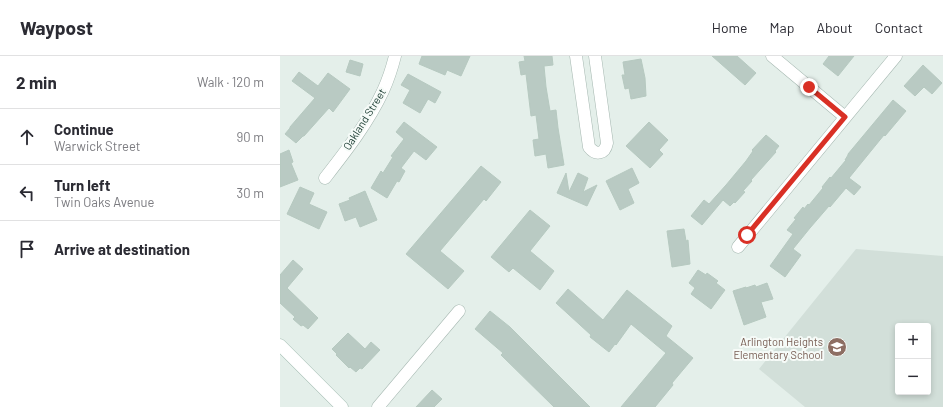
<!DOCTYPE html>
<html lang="en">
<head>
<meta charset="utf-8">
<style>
	:root { --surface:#fff; --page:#f7f7f7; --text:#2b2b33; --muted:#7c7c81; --line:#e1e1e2 }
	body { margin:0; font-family:Barlow,sans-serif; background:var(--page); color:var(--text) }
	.controls { position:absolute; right:12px; bottom:12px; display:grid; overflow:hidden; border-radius:4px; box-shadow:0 2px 6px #0003 }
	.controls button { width:36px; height:36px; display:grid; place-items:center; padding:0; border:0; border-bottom:1px solid var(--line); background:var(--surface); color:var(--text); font:20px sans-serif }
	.stop { position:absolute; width:12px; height:12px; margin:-9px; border:3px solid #d93025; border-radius:50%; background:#fff }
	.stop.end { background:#d93025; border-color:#fff; box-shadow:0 1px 4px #0008 }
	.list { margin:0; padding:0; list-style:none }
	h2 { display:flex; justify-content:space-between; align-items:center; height:52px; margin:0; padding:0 16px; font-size:17px }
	h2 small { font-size:13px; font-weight:400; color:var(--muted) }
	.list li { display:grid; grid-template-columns:26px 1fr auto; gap:12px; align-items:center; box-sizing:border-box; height:56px; padding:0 16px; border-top:1px solid var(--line) }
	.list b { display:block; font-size:15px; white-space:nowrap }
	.list p { margin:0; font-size:13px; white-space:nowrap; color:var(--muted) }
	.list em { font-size:13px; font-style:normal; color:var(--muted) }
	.icon { flex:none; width:22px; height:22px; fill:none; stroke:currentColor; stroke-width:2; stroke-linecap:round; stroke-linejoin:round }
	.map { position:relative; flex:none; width:663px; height:351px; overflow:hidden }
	header { display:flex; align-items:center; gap:24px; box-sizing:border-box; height:56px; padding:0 20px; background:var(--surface); border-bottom:1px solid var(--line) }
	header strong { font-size:19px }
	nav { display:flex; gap:22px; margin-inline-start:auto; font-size:14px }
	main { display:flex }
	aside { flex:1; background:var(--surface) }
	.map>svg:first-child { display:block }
	.built { fill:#d2dfd9; fill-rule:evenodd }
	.building { fill:#b9cac3; stroke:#b6c9c0 }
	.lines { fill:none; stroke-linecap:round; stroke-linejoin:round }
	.street-casing { stroke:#a6b8b1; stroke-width:13 }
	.secondary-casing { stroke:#a2bcb1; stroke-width:13 }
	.street { stroke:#fff; stroke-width:12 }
	.secondary { stroke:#fff; stroke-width:12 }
	.route { stroke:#d93025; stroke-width:5 }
	.labels { text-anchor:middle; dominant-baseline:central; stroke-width:4; stroke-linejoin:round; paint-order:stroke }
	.street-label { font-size:11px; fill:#224238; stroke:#f6fbf8 }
	.education-label { font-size:11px; fill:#785e54; stroke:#f6fbf8; text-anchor:end }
</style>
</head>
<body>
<header>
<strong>Waypost</strong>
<nav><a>Home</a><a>Map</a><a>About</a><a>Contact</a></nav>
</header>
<main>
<aside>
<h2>2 min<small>Walk · 120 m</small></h2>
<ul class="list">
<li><svg class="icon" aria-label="ahead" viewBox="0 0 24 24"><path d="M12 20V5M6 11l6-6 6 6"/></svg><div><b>Continue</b><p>Warwick Street</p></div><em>90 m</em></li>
<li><svg class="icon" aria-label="left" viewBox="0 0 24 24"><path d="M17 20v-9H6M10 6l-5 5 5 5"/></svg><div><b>Turn left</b><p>Twin Oaks Avenue</p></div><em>30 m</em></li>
<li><svg class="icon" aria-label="arrive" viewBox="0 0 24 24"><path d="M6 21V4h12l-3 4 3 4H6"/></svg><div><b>Arrive at destination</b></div></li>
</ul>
</aside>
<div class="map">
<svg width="663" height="351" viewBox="0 0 663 351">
	<rect width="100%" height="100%" fill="#e4efea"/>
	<!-- built -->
	<path class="built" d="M 576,193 L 663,200 L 663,351 L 525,351 L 479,313 ZM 618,270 L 648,270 L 648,336 L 618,336 Z"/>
	<!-- building -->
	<path class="building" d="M 142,0 L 190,0 L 181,20 L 167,14 L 165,19 L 139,8 Z
		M 244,0 L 272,0 L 273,9 L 264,10 L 266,31 L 270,55 L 276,54 L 278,72 L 284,109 L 268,112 L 266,98 L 255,100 L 253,84 L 259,83 L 256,59 L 251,60 L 246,18 L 241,19 L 239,6 L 245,5 Z
		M 432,0 L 457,0 L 476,17 L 465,29 Z
		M 549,0 L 574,0 L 558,20 L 543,8 Z
		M 361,3 L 365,22 L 366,40 L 351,43 L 349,32 L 345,33 L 342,19 L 345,19 L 343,6 Z
		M 70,4 L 83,8 L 80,20 L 66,16 Z
		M 643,9 L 662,27 L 652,38 L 644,31 L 635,40 L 624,30 Z
		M 19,16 L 38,30 L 48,17 L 70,33 L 53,56 L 49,52 L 24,80 L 23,80 L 16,87 L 5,78 L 10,72 L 10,71 L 35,42 L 12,25 Z
		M 128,18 L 161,36 L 155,47 L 148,43 L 140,57 L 123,47 L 130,34 L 121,29 Z
		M 613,44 L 626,55 L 605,80 L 604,79 L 569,122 L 581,131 L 574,139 L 566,132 L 550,151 L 549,150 L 530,172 L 513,193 L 521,199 L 505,221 L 490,210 L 513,178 L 507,174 L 516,163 L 514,162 L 523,151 L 524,153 L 528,148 L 529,149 L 543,132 L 542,131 L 550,121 L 551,122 L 566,104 L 565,104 L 568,99 L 568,98 Z
		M 124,66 L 157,91 L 146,104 L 134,95 L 121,112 L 125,115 L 119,126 L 117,125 L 107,142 L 91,132 L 101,115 L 103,117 L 113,101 L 111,100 L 124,83 L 116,76 Z
		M 369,66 L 388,84 L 379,94 L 383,98 L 370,112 L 346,90 Z
		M 486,79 L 499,90 L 495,95 L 496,96 L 471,124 L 472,125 L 463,135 L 465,136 L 455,147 L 454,146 L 450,150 L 443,144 L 422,169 L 411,160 L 424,144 L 429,148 L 446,129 L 466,105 L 473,95 L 472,94 Z
		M 9,94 L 13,106 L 11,107 L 18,124 L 0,131 L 0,98 Z
		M 201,110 L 221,126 L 206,145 L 204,143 L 160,195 L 184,215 L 168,233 L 126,198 Z
		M 352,112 L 359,127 L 348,133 L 354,147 L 340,154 L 326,125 Z
		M 286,117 L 289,136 L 298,117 L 308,122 L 303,136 L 317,129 L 307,150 L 277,137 Z
		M 20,131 L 34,137 L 29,148 L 47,156 L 39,173 L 7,158 Z
		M 85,135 L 97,164 L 80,171 L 76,161 L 65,165 L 59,148 L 70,144 L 69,142 Z
		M 250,154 L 270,170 L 250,195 L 274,215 L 260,234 L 233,212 L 229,216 L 211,201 Z
		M 404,173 L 406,185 L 408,184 L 410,208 L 392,211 L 387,175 Z
		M 13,204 L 23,213 L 7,232 L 38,262 L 28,273 L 23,269 L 21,270 L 13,263 L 15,261 L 0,247 L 0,219 Z
		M 418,214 L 426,219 L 427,217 L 438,225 L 436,227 L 445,234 L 431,253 L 411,238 L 415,232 L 409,227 Z
		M 487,227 L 493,243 L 481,246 L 486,261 L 464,269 L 453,235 L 466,231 L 466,232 L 475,229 L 476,231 Z
		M 288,233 L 323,264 L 347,234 L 392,270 L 386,280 L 413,302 L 392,327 L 393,329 L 375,351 L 341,351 L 386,297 L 351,268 L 336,289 L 335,288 L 329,296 L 310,281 L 311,279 L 276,247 Z
		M 210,255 L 230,271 L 310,351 L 274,351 L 221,299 L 223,297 L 195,273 Z
		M 68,277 L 85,293 L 91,286 L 100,294 L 82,313 L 80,312 L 76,316 L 70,311 L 69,312 L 56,299 L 57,298 L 52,293 Z
		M 152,334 L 162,343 L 154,351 L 136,351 Z"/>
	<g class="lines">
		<defs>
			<path id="street" d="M 296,0 L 309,91 C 316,100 325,98 327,87 L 315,0
				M 492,0 L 565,61
				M 45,122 C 66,95 88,67 103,35 C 108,24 112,12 115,0
				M 458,191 L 616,0
				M 98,351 L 179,255"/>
			<path id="secondary" d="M 0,289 L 62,351"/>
		</defs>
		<!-- street casing -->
		<use href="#street" class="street-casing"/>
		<!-- secondary casing -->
		<use href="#secondary" class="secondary-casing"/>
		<!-- street -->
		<use href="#street" class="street"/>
		<!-- secondary -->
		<use href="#secondary" class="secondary"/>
	</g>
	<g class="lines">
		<!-- route -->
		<path class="route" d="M 467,179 L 565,61 L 529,31"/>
	</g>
	<!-- icons -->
	<defs>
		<symbol id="school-disc" viewBox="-11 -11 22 22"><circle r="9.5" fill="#8d6e63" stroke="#f6fbf8"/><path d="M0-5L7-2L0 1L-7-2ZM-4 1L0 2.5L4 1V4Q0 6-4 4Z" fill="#fff"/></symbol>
	</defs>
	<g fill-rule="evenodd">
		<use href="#school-disc" x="546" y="280" width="22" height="22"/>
	</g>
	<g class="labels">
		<!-- street labels -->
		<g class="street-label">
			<text transform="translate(84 63) rotate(-58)">Oakland Street</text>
		</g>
		<!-- education labels -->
		<g class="education-label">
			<text x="543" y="285">Arlington Heights<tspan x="543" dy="13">Elementary School</tspan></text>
		</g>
	</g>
</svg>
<div class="controls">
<button>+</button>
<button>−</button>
</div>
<div class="stop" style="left:467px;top:179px"></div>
<div class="stop end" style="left:529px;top:31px"></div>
</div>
</main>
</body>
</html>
